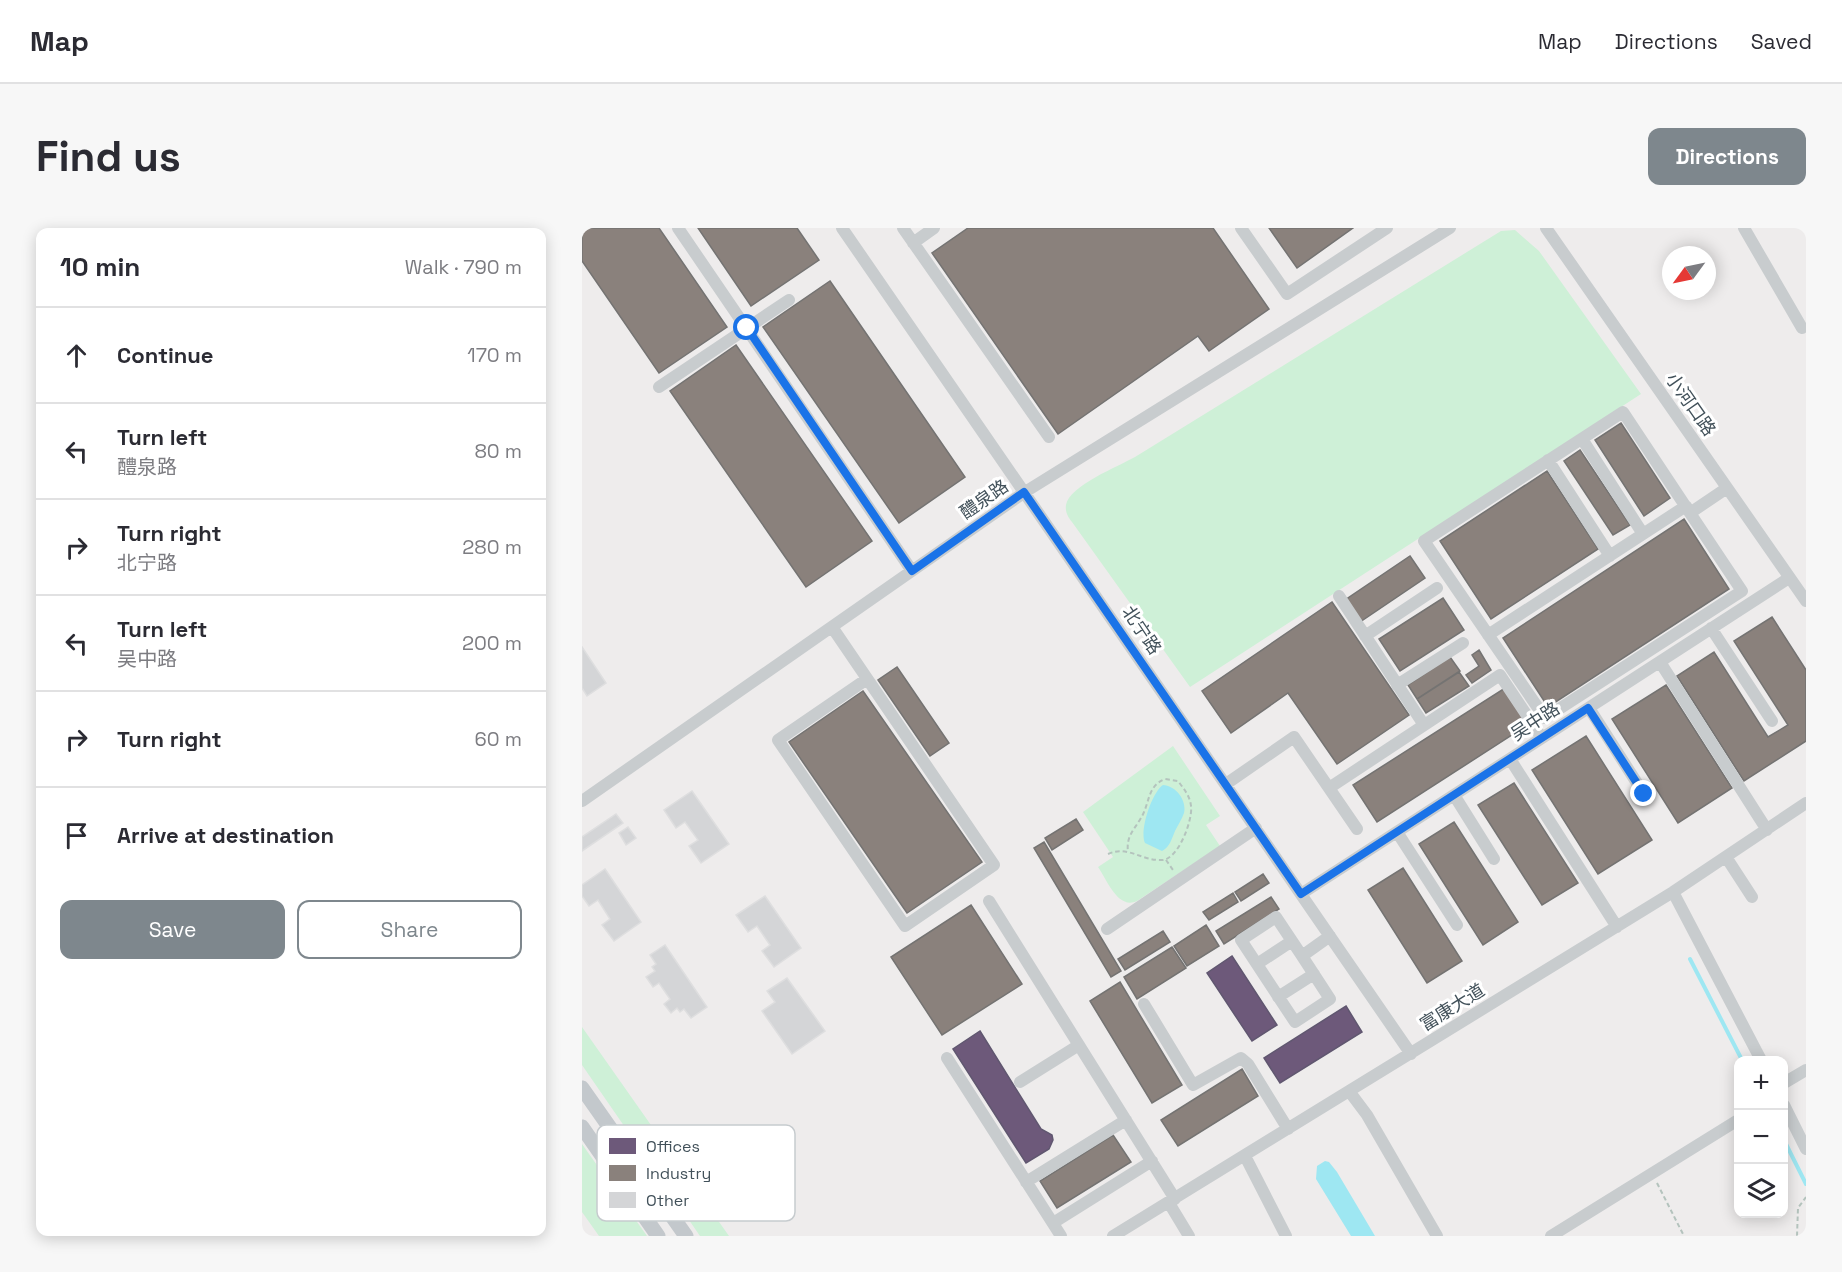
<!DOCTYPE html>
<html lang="en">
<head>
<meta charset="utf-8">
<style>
	:root { --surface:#fff; --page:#f7f7f7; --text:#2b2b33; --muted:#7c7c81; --line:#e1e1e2; --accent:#7e878d }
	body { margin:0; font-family:"Space Grotesk","Noto Sans SC",sans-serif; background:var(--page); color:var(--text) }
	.controls { position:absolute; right:18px; bottom:18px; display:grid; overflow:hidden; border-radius:12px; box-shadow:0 3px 15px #0003 }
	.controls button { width:54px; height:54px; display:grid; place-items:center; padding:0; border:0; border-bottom:2px solid var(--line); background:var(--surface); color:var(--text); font:30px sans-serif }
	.compass { position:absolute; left:1080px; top:18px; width:54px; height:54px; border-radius:50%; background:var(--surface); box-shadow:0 3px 15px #0003; rotate:237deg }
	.stop { position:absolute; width:18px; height:18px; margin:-14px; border:4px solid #1a73e8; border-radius:50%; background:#fff }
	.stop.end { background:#1a73e8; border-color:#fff; box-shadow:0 2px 6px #0008 }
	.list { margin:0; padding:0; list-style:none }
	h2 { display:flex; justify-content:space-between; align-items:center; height:78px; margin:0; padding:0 24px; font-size:26px }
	h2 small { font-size:20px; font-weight:400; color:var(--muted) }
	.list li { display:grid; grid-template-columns:39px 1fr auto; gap:18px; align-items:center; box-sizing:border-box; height:96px; padding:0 24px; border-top:2px solid var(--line) }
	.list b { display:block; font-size:22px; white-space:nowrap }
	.list p { margin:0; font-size:20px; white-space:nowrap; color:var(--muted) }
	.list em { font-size:20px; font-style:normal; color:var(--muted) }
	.actions { display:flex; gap:12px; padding:18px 24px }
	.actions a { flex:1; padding:14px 0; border:2px solid var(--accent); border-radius:12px; text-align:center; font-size:21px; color:var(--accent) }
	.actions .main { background:var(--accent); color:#fff }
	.icon { flex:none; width:33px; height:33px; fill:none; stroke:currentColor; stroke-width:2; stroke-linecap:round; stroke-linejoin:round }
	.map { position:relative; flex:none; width:1224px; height:1008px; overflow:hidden; border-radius:12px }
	header { display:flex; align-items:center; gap:36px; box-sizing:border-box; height:84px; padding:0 30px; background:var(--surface); border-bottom:2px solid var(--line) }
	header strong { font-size:28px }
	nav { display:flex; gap:33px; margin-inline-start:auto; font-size:21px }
	.intro { display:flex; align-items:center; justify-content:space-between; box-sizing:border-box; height:144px; padding:0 36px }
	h1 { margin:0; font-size:42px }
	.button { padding:15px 27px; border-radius:12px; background:var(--accent); color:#fff; font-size:21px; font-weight:700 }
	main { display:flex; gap:36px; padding:0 36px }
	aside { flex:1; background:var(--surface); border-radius:12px; box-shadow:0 3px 15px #0003 }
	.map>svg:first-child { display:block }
	.green { fill:#cef0d7 }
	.water { fill:#9ee7f2 }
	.offices { fill:#6d597a; stroke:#605770; stroke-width:1.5 }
	.industry { fill:#8a817c; stroke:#747372; stroke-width:1.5 }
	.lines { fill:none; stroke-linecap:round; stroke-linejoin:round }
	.stream { stroke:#9ee7f2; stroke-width:4 }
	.building { fill:#d4d5d7; stroke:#dededf; stroke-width:1.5 }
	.path { stroke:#b4c3bd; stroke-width:2; stroke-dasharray:4.5 3; stroke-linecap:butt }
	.minor { stroke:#c8ccce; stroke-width:12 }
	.major { stroke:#c3c8cc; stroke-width:15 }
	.route { stroke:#1a73e8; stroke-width:8 }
	.labels { text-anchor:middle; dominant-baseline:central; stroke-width:6; stroke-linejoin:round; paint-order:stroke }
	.street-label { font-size:18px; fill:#42515a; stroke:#fff }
	.key { fill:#fff; stroke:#c6cbce; stroke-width:1.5 }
	.key-label { font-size:16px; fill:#42515a }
</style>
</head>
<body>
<header>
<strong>Map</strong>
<nav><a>Map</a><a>Directions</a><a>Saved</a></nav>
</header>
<div class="intro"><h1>Find us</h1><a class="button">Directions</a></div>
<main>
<aside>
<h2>10 min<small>Walk · 790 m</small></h2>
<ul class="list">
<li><svg class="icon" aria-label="ahead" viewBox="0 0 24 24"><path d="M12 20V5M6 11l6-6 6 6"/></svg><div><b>Continue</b></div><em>170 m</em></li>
<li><svg class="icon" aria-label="left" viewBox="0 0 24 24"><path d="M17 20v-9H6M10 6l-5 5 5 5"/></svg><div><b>Turn left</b><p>醴泉路</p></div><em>80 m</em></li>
<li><svg class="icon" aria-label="right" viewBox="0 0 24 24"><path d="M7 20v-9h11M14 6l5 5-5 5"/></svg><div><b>Turn right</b><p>北宁路</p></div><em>280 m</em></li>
<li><svg class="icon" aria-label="left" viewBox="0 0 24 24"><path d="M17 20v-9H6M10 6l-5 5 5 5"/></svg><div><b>Turn left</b><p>吴中路</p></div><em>200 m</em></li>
<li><svg class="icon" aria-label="right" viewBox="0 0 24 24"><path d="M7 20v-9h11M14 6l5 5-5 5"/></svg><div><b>Turn right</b></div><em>60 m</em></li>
<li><svg class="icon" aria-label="arrive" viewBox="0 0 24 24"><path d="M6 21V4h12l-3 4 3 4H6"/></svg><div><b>Arrive at destination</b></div></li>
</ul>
<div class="actions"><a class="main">Save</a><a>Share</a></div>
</aside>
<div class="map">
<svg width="1224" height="1008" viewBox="0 0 1224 1008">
	<rect width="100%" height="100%" fill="#eeecec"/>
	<!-- green -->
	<path class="green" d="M 933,2 L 957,23 L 1059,166 L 608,459 L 490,294 C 486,289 483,284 484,277 C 487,258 537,238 553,229 L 919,3 Z
		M 591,518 L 638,588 L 624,597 L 638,618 L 555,673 C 536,682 525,652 516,639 L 531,629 L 501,584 Z
		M 0,799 L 147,1008 L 118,1008 L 0,837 Z
		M 0,916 L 65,1008 L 17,1008 L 0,984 Z"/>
	<!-- water -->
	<path class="water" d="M 581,557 C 594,558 605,572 602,585 C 600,591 596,597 593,603 C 590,610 588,619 580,623 L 563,615 C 557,603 570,564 581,557 Z
		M 743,933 L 747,934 L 755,944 L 793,1008 L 769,1008 L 734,951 L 735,938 Z"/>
	<!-- offices -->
	<path class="offices" d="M 650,728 L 695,797 L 670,813 L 625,745 Z
		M 764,778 L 780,804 L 698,855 L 682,830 Z
		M 398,803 L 459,901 L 470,907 L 471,912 L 467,921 L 444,935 L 371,821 Z"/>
	<!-- industry -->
	<path class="industry" d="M 0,0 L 77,0 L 145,99 L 77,145 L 0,33 Z
		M 116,0 L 215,0 L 237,32 L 169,78 Z
		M 386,0 L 631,0 L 687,81 L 627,123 L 616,108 L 476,206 L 350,25 Z
		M 687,0 L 771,0 L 715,40 Z
		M 248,53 L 383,249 L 317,295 L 181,99 Z
		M 154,117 L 290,313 L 224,359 L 88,163 Z
		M 1039,195 L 1088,270 L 1062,288 L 1013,212 Z
		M 998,222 L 1048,297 L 1031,307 L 982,233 Z
		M 965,243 L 1016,321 L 909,391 L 858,313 Z
		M 1102,291 L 1147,361 L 966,479 L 921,410 Z
		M 828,328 L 843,350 L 778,394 L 763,372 Z
		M 861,370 L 882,402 L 818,443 L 797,411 Z
		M 750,374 L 827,487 L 755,536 L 706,465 L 649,505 L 620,463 Z
		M 1190,389 L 1224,442 L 1224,513 L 1162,553 L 1095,448 L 1132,424 L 1186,509 L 1206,497 L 1152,413 Z
		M 897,422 L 909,442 L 890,455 L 884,447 L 897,438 L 890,427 Z
		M 868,429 L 878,443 L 835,471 L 826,457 Z
		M 315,439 L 367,515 L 348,528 L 296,452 Z
		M 877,444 L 887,458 L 844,485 L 835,471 Z
		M 1084,457 L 1150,560 L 1096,595 L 1030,491 Z
		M 923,460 L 947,496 L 795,594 L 771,557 Z
		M 281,463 L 400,634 L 325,685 L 207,514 Z
		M 1004,508 L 1070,612 L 1016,646 L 950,542 Z
		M 932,555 L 996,655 L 960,677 L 896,577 Z
		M 494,591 L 501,602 L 470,622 L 463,610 Z
		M 872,594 L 936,694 L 901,717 L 837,616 Z
		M 462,614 L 539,743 L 529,749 L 452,620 Z
		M 821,640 L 880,733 L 845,755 L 786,662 Z
		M 681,646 L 687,655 L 659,673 L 653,664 Z
		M 651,665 L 656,674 L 627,692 L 621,684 Z
		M 689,669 L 697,681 L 642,716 L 634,703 Z
		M 389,677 L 440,756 L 360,807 L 309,729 Z
		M 624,697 L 637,718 L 605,738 L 592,718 Z
		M 581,703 L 588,714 L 543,742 L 536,731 Z
		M 590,719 L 604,740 L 555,771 L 542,749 Z
		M 538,754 L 600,857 L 570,875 L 508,773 Z
		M 660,841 L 676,868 L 596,918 L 579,892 Z
		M 531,907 L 549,934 L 475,980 L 458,953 Z"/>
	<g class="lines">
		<!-- stream -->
		<path class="stream" d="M 1108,731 L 1160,832
			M 1202,912 L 1224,956"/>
	</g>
	<!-- building -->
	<path class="building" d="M 0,419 L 24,455 L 5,468 L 0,460 Z
		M 110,563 L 147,616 L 119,635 L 107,618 L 116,612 L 103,594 L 94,600 L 82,582 Z
		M 34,586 L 41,595 L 0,623 L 0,609 Z
		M 46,599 L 54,610 L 44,617 L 37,605 Z
		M 23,641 L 59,694 L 32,713 L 20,697 L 28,691 L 16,672 L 7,678 L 0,668 L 0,657 Z
		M 183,668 L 219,720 L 192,739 L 180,723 L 188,717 L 175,698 L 166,704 L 154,687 Z
		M 83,717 L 125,779 L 109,790 L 102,781 L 98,784 L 95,780 L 89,785 L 82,776 L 88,771 L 77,755 L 71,759 L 64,749 L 73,743 L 70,739 L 74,736 L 68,727 Z
		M 205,750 L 243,803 L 210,826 L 180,783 L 193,774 L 185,763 Z"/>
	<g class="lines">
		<!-- path -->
		<path class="path" d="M 526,626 C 546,617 559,633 580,632 C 596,632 611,592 609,578 C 608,568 602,561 596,553 L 583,551 C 565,558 568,575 559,590 C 552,602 544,608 546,624
			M 584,632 L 591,642
			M 1075,955 L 1102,1008
			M 1215,1008 L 1216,980 L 1224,969"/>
		<!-- minor -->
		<path class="minor" d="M 96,0 L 330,343
			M 260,0 L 829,826
			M 321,0 L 467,209
			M 659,0 L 705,66 L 805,0
			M 964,0 L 1224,373
			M 1162,0 L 1220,100
			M 331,15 L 352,0
			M 77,159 L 207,72
			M 1000,211 L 1061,306
			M 966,232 L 1028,328
			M 1108,285 L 1160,363 L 963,490 L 842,313 L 1041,184 L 1108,285 L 1145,260
			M 757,368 L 842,497
			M 250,399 L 412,637 L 323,698 L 196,512 L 285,451
			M 1129,400 L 1190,493
			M 906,407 L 1104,278
			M 783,408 L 855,360
			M 1078,434 L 1185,602
			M 815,457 L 881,415
			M 1007,480 L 1062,566
			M 928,531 L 1035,699
			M 644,556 L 712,509 L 775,601
			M 747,560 L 918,447 L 960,510
			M 872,567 L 912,631
			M 0,573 L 443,264 L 868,0
			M 815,604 L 875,697
			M 1144,629 L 1170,669
			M 1091,664 L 1179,832
			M 719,666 L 1207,350
			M 407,673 L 593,971
			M 525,701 L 674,600
			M 720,728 L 694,689 L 659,712 L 713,794 L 748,771 L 720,728 L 748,708
			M 675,736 L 710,713
			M 696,769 L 732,746
			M 562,776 L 611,857 L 659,830 L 666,836 L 706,901
			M 365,830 L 479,1008
			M 438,854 L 497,817
			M 1202,855 L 1224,842
			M 767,863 L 785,887 L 855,1008
			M 1202,877 L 1224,921
			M 663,928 L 704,1008
			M 444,954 L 544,892
			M 587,975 L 607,1008
			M 471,995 L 570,933
			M 531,1008 L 1091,664 L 1224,575
			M 969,1008 L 1156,892"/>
		<!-- major -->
		<path class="major" d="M 0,860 L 104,1008
			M 0,899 L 76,1008"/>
	</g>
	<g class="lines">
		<!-- route -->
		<path class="route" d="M 165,100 L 330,343 L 442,264 L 719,666 L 1006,480 L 1062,566"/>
	</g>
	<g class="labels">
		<!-- street labels -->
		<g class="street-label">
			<text transform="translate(1109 176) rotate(55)">小河口路</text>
			<text transform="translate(402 271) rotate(-35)">醴泉路</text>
			<text transform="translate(560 402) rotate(56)">北宁路</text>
			<text transform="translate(953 493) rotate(-33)">吴中路</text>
			<text transform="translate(870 779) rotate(-32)">富康大道</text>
		</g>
	</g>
	<!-- legend -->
	<rect x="15" y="897" width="198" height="96" rx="9" class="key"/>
	<rect x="27" y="910" width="27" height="16" fill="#6d597a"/>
	<rect x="27" y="937" width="27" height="16" fill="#8a817c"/>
	<rect x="27" y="964" width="27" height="16" fill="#d4d5d7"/>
	<g class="key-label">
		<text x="64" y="924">Offices</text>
		<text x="64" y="951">Industry</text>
		<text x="64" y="978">Other</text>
	</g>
</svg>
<div class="controls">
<button>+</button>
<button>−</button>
<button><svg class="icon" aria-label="layers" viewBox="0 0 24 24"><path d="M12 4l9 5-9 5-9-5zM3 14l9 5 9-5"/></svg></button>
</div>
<svg class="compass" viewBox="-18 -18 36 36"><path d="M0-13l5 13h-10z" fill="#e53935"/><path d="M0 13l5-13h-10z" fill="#7c7c81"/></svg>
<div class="stop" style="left:165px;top:100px"></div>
<div class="stop end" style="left:1062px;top:566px"></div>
</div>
</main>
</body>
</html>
